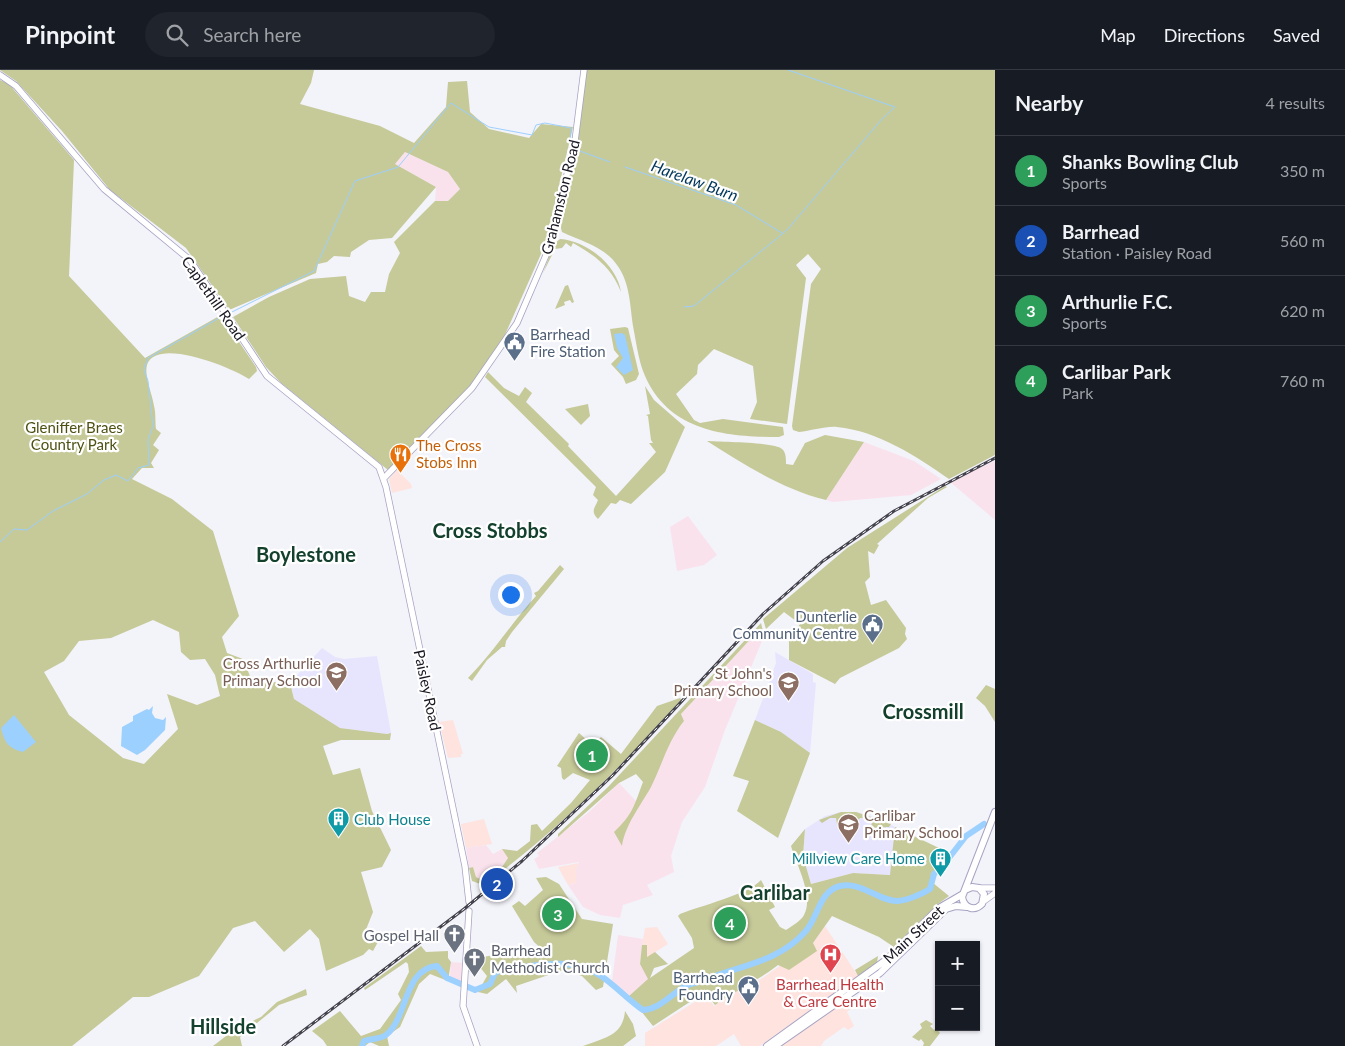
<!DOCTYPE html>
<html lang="en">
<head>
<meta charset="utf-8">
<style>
	:root { --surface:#171b24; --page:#20242c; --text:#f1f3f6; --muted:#9ea1a6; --line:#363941; --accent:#98b2a8 }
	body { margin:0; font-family:Lato,sans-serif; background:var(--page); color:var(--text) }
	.controls { position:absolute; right:15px; bottom:15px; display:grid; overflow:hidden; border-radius:0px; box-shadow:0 1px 4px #0004 }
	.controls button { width:45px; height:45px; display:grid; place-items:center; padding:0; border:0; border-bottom:1px solid var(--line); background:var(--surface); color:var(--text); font:25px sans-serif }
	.you { position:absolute; left:510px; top:524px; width:18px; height:18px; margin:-12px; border:4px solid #fff; border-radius:50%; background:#1a73e8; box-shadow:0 0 0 8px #1a73e833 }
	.badge { display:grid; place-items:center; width:32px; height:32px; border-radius:50%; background:var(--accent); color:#fff; font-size:16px; font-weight:700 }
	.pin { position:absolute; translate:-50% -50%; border:2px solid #fff; box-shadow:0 1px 5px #0006 }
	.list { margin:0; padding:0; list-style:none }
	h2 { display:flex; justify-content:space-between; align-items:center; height:65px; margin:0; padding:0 20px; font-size:21px }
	h2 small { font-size:16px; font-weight:400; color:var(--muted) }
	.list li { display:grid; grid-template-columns:32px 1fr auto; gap:15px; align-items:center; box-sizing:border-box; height:70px; padding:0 20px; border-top:1px solid var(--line) }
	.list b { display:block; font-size:19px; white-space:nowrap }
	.list p { margin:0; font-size:16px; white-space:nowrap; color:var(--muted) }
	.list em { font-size:16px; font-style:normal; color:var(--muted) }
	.icon { flex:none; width:28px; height:28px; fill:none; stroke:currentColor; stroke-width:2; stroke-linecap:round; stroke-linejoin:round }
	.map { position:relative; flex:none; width:995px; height:976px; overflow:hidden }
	header { display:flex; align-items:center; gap:30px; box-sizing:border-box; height:70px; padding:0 25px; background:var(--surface); border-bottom:1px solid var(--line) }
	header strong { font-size:24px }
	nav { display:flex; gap:28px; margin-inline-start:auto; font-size:18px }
	.search { width:350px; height:45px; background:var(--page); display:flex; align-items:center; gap:12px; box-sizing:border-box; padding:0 18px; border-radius:28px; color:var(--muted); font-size:19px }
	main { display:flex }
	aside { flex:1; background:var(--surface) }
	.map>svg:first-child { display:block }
	.commercial { fill:#fee3df }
	.industrial { fill:#fae2ed }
	.built { fill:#e7e5fd }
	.green { fill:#c6c998; fill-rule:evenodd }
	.water { fill:#9cd0fe }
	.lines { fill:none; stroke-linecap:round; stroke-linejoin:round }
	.stream { stroke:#9cd0fe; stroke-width:1 }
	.river { stroke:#9cd0fe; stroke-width:6 }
	.secondary-casing { stroke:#a7a3c2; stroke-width:7 }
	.primary-casing { stroke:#a7a3c2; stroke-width:8 }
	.secondary { stroke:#fff; stroke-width:5.5 }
	.primary { stroke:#fff; stroke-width:6 }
	.rail-casing { stroke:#44434d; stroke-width:3 }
	.rail { stroke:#fff; stroke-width:1; stroke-dasharray:4; stroke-linecap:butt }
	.labels { text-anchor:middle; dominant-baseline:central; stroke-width:4.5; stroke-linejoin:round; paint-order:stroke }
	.street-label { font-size:15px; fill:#181722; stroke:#fff }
	.service-label { font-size:15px; fill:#4e5e75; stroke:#fff; text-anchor:end }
	.park-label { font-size:15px; fill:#4f5113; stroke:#fff }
	.food-label { font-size:15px; fill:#c56008; stroke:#fff; text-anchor:start }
	.education-label { font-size:15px; fill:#785e54; stroke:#fff; text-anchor:end }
	.culture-label { font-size:15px; fill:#0d838f; stroke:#fff; text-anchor:start }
	.worship-label { font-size:15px; fill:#5b616d; stroke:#fff; text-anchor:end }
	.health-label { font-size:15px; fill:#be3a42; stroke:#fff }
	.water-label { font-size:16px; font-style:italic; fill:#01365a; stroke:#fff }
	.district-label { font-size:20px; font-weight:bold; fill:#14412e; stroke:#fff }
</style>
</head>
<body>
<header>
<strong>Pinpoint</strong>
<div class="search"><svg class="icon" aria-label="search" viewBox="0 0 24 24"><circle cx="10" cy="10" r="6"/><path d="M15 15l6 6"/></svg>Search here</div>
<nav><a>Map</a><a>Directions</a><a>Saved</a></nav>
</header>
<main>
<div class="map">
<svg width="995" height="976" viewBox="0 0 995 976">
	<rect width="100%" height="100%" fill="#f3f3fa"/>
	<!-- commercial -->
	<path class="commercial" d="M 397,400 L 411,414 L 412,418 L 392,423 L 389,409 Z
		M 453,650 L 463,684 L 461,684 L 461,687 L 448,688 L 439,652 Z
		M 484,749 L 492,774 L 466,778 L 461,754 Z
		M 579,793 L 576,800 L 576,813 L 568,815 L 558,797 Z
		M 825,856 L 858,906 L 760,976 L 741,976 L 734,964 L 716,976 L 645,976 L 645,963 L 706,925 L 714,936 L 718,933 L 715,926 L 719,923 L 724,929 L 752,911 L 758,911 L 813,873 Z
		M 657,857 L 668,874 L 646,888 L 647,876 L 642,875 L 645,858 Z
		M 850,928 L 856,934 L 847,942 L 854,956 L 848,960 L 844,957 L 824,971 L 821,976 L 781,976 Z"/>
	<!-- industrial -->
	<path class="industrial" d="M 405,82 L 448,102 L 460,119 L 448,131 L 435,131 L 436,117 L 395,94 Z
		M 864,372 L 914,391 L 941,409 L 911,425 L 833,432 L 826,430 Z
		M 995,391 L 995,450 L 949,411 Z
		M 688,446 L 717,485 L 704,495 L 677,501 L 670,457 Z
		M 758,561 L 762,571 L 725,660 L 705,717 L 682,752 L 671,786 L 674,802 L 647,815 L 653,825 L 623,835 L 620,848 L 600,845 L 583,837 L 568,815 L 576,813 L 576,800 L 579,792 L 539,799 L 534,789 L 539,786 L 537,783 L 589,742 L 619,713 L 636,731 L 647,723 L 668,674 L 684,651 L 681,644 Z
		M 486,775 L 493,784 L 502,779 L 508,788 L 500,800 L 482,810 L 476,807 L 473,797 L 469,798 L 466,778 Z
		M 618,865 L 643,869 L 640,894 L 649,909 L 629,926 L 612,911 Z
		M 451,892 L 463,893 L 462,914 L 450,907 Z"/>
	<!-- built -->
	<path class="built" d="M 322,578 L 335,587 L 344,589 L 377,586 L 391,663 L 387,664 L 340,658 L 294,629 L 290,613 Z
		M 775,582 L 813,604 L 813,612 L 816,613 L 810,683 L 781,662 L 755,650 L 776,593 Z
		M 841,742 L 856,742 L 878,748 L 895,757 L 891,805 L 853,803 L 811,814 L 803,786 L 805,759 L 825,746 Z"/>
	<!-- green -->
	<path class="green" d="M 0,0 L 314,0 L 311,13 L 300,34 L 380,56 L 414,73 L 446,37 L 448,12 L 467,11 L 470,42 L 489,59 L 529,68 L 541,54 L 573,57 L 545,175 L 504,267 L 470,317 L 388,400 L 281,313 L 266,297 L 233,247 L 269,227 L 310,209 L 346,206 L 349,226 L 365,232 L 371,222 L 385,222 L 389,204 L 400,183 L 394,172 L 435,131 L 448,131 L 460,119 L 448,102 L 405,82 L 395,94 L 436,117 L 392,168 L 369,170 L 351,182 L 350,187 L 334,186 L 327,192 L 318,194 L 316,203 L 229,240 L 186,178 L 110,120 L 62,61 L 16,11 Z
		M 587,0 L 995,0 L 995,385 L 949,409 C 916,386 878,361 837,357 C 825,356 811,361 799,362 L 793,360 L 792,356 L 811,214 L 821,199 L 808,184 L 796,195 L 806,208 L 787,354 L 750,349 L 757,332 L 753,296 L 714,279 L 698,295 L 697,304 L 676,324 L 694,350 L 700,353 L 723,349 L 783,357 L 784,365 L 779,367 C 724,367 666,361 643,301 C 638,287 636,271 633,256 C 630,236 630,212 617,195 C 605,177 581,171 562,162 L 560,154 L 575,88 Z
		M 0,10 L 9,14 L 74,90 L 69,206 L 145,288 L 221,245 L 256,297 L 257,301 L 249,309 C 233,298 156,266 147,295 C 144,307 152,323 154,336 C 156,343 155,352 156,359 L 161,363 L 153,375 L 159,380 L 151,393 L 154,398 L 142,398 L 132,409 L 172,429 L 213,461 L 239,546 L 222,567 L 227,583 L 243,589 L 252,611 L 290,613 L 294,629 L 340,658 L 387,664 L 391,663 L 390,670 L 341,670 L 323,676 L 333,705 L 360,698 L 372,741 L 391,780 L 382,797 L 361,802 L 373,842 L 365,862 L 379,870 L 373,881 L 369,879 L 363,885 L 326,901 L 319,869 L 310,859 L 284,882 L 255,851 L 233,858 L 199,906 L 149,927 L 133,927 L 72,976 L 0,976 ZM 153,550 L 179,562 L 181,582 L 190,590 L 205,589 L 215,605 L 220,626 L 197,635 L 167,624 L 178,659 L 144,694 L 123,688 L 69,645 L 44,602 L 64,591 L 79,571 L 111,568 Z
		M 560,169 C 587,171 617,195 621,222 C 611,197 596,186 573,173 L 571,177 L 566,173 L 562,178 L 555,179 L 543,203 L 554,174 Z
		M 568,215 L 574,232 L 572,233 L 570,230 L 564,232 L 565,235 L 555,239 L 565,216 Z
		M 625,257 L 628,258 L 639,304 L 636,310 L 626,314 L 623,307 L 611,294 L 619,286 L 614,280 L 610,259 Z
		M 488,302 L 504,318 L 519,326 L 525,317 L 532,323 L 526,332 L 569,374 L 568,376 L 616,426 L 656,382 L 649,373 L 653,373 L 651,370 L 648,346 L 646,345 L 650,344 L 645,316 L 654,330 L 685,357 L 665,402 L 631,434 L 620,430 L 616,434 L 611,433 L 598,449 C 590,441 595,438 598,430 L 593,425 L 596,417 L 485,307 Z
		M 588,334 L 590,346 L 581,355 L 565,339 Z
		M 825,365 L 864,372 L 826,430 C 782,419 745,395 707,371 C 720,372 775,372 782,379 C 786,382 786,389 786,394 L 793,395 L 805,373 Z
		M 945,416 L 947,417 L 928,428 L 877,474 L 879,475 L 874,484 L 868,481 L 870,507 L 865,512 L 871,535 L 886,530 L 906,558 L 905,564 L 907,569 L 899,578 L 840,608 L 835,614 L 789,590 L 789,570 L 800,554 L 784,542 L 766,559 L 763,549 L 847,478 Z
		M 560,495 L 564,499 L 512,562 L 506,571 L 505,577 L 502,577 L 487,590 L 472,611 L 468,608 C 493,583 513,551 536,526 L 534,523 L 538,521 Z
		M 761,553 L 765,569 L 762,571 L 758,561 L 681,644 L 684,651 C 668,671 662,695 651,717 C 641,735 625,755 622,776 L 614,762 C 633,744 634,736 643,712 L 636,704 L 619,713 L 558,767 L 558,764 L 608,717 Z
		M 986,615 L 995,619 L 995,652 L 985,636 L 976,628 Z
		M 680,628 L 682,630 C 622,695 561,758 489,811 L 491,814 L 483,821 L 483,815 L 472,811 L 469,798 L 473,797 L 476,807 L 482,810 L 500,800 L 508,788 L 502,779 L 517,781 L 530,771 L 531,755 L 537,754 L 542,761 L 571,733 L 590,710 L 573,703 L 564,710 L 562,708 L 561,698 L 557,696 L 579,663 L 589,672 L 597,671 L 601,667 L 621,684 L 657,636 Z
		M 755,650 L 781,662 L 810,683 L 778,768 L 737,741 L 749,711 L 733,706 Z
		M 841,742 L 856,742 L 891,754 L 889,757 L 870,758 L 873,751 L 866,752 L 864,748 L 860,748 L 853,757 L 849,751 L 837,754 L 836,748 L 830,748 L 822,753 L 819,750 Z
		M 895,757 L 939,778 L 948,793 L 936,804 L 933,813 L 949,826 L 938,834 L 894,877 L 879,867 L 832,846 L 813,873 L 817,881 L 789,900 L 778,895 C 760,909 743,917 724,929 L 719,924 L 715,926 L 718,933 L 715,935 L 705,922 L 653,956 L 629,926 L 648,909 L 640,894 L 642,875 L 647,875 L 647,887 L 655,882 L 668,894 L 654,898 L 650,908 L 694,878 L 692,868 L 678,846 L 680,844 C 700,836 749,824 761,810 L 775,837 L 769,840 L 780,857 L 786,860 C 792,856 801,851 804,845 C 814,826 797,796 791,776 L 805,759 L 803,786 L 811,814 L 853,803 L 890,805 Z
		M 546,807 L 559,814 L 582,849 L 613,854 L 603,917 L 596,920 L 582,906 L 563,900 L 516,916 L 517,923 L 506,909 L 487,924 L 478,922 L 487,906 L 479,896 L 469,902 L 470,889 L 501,884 L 506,880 L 507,883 C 521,884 534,881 546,883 L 534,872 L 512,836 L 519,831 L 525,836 L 543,820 L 536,808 Z
		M 421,876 L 426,882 L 448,881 L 448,888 L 451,892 L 448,911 L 430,904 L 419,914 L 400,957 L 387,966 L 389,976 L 379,976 L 370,972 L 365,976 L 327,976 L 323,970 L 312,961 L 340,941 L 361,966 L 380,959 L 401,930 L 398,924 L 409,902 L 408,894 L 406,892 L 365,920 L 364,918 Z
		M 878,886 L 877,893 L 858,906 L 855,900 Z
		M 306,919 L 307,925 L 279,935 L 240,967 L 242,976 L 213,976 L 234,960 L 261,947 L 277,932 Z
		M 625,941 L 633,954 L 636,966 L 623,976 L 583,976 C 604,968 623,966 625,941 Z
		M 926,950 L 933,954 L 930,956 L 934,960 L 936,958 L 940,963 L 930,976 L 923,976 L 924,973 L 921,969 L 919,971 L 912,967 L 922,958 L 920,954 Z"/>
	<!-- water -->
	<path class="water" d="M 622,263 L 625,265 L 633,300 L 624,305 L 616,297 L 623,288 L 617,278 L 614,264 Z
		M 153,636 L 152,643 L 155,648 L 163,650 L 166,647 L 165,660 L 145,680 L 137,685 L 121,676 L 122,657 L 133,651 L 133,646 L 147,639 L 149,640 Z
		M 14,645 L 36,672 L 23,682 C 8,678 5,673 1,658 Z"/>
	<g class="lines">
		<!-- stream -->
		<path class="stream" d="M 577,80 L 610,92
			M 625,97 L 736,135 L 782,163
			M 684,237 L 694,236 L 787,160 L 882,49 L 895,37 L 788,0
			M 230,243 L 314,201 L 355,111 L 398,97 L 451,33 L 489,57 L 532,65 L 536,55 L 545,53 L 571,58 L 570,74
			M 0,472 L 14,459 L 27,460 L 53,441 L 87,424 L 104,410 L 116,405 L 128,411 L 138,398 L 149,395 L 148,370 L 153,356 L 148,311 L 144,299 L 148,288 L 221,247"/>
		<!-- river -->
		<path class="river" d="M 362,976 L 364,971 C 370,969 381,969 386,965 C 408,948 403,899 437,896 L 447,908 L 475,920 L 490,914 L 495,903 L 503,899 C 535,897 572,885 601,906 C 616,916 628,930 643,940 C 660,939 671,924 686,916 C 692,913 700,912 707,909 C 742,895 778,892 805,862 C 818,848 819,821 840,816 C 861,811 880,832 898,831 C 908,830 922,824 930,819 L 934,804 L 945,793 L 966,766 L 984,754"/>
		<defs>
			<path id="secondary" d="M 0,5 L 16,16 L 104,119 L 190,190 L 267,306 L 379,397 L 386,417 L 465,796 L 469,832
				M 384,408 L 472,318 L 517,253 L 550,176 L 575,71 L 584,0
				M 979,818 L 995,818
				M 984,831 L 995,823
				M 469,841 L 463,936 L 477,976"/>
			<path id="primary" d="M 965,820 L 972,817 L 979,818 L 984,824 L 982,834 C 974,842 964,838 962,827 L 995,742
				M 767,976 L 886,890 L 939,838 L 963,824
				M 775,976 L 880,903 L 946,839 L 956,836 L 967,837"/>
		</defs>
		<!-- secondary casing -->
		<use href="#secondary" class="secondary-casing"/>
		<!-- primary casing -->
		<use href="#primary" class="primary-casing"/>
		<!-- secondary -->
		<use href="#secondary" class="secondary"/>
		<!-- primary -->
		<use href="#primary" class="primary"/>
		<defs>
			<path id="rail" d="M 283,976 L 464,839 L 522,791 L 613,705 L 763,544 L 823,491 L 894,441 L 995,388"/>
		</defs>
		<!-- rail casing -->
		<use href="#rail" class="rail-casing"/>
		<!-- rail -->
		<use href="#rail" class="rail"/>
	</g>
	<!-- icons -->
	<defs>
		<symbol id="civic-pin" viewBox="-11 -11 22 30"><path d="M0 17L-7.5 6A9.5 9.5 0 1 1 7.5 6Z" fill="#5c6f8a" stroke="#fff"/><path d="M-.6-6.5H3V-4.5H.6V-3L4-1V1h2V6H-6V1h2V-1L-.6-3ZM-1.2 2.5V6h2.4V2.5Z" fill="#fff"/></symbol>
		<symbol id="restaurant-pin" viewBox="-11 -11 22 30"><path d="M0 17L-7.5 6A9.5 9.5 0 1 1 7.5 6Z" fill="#e8710a" stroke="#fff"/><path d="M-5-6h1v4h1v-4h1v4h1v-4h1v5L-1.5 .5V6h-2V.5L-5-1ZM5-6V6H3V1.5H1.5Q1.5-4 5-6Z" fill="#fff"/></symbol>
		<symbol id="school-pin" viewBox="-11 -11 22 30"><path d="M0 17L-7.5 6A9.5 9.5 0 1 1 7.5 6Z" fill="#8d6e63" stroke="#fff"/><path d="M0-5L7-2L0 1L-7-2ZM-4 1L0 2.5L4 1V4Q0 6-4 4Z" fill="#fff"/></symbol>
		<symbol id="building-pin" viewBox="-11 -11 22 30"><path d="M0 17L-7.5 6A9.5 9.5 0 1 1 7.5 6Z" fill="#0f9aa8" stroke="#fff"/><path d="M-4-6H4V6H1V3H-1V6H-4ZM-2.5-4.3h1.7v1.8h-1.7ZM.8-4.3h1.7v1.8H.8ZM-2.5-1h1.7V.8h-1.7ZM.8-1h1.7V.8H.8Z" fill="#fff"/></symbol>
		<symbol id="church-pin" viewBox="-11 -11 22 30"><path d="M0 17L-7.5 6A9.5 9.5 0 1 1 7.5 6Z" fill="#6b7280" stroke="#fff"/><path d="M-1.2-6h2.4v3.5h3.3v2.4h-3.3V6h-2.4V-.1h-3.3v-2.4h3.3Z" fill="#fff"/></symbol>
		<symbol id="hospital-pin" viewBox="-11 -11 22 30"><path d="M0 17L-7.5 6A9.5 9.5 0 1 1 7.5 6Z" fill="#e0444e" stroke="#fff"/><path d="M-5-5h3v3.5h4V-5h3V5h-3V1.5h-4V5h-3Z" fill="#fff"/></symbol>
	</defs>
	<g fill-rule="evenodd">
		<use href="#civic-pin" x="502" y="260" width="25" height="34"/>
		<use href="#restaurant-pin" x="388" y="372" width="25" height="34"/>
		<use href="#civic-pin" x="860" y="542" width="25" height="34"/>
		<use href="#school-pin" x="324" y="590" width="25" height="34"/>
		<use href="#school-pin" x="776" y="600" width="25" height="34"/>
		<use href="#building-pin" x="326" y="736" width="25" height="34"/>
		<use href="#school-pin" x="836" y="742" width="25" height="34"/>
		<use href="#building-pin" x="928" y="776" width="25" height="34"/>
		<use href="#church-pin" x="442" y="852" width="25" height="34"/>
		<use href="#hospital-pin" x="818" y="872" width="25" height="34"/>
		<use href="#church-pin" x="462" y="876" width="25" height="34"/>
		<use href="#civic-pin" x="736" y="904" width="25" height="34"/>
	</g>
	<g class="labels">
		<!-- street labels -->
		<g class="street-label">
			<text transform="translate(560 127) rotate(-76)">Grahamston Road</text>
			<text transform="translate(214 228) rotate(55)">Caplethill Road</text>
			<text transform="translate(428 620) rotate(78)">Paisley Road</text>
			<text transform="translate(913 864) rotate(-43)">Main Street</text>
		</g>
		<!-- service labels -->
		<g class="service-label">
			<text x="530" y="264" text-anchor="start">Barrhead<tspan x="530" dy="17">Fire Station</tspan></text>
			<text x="857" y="546">Dunterlie<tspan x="857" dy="17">Community Centre</tspan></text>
			<text x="733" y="907">Barrhead<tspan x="733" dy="17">Foundry</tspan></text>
		</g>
		<!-- park labels -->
		<g class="park-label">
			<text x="74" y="357">Gleniffer Braes<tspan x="74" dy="17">Country Park</tspan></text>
		</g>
		<!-- food labels -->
		<g class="food-label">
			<text x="416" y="375">The Cross<tspan x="416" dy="17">Stobs Inn</tspan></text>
		</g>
		<!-- education labels -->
		<g class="education-label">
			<text x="321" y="593">Cross Arthurlie<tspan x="321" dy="17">Primary School</tspan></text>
			<text x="772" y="603">St John's<tspan x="772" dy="17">Primary School</tspan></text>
			<text x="864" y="745" text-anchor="start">Carlibar<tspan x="864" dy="17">Primary School</tspan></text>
		</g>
		<!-- culture labels -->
		<g class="culture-label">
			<text x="354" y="749">Club House</text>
			<text x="925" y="788" text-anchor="end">Millview Care Home</text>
		</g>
		<!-- worship labels -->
		<g class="worship-label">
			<text x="439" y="865">Gospel Hall</text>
			<text x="491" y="880" text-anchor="start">Barrhead<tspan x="491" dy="17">Methodist Church</tspan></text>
		</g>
		<!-- health labels -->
		<g class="health-label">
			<text x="830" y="914">Barrhead Health<tspan x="830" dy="17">&amp; Care Centre</tspan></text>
		</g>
		<!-- water labels -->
		<g class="water-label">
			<text transform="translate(695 110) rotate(20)">Harelaw Burn</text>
		</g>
		<!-- district labels -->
		<g class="district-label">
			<text x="490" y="460">Cross Stobbs</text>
			<text x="306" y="484">Boylestone</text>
			<text x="923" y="641">Crossmill</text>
			<text x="775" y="822">Carlibar</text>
			<text x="223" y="956">Hillside</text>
		</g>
	</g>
</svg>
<div class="controls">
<button>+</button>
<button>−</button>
</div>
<div class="you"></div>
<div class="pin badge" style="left:592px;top:685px;background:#2e9e5b">1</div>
<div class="pin badge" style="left:497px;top:814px;background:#1a4fb4">2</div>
<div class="pin badge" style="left:558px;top:844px;background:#2e9e5b">3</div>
<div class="pin badge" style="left:730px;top:853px;background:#2e9e5b">4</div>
</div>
<aside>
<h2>Nearby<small>4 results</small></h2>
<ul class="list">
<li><span class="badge" style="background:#2e9e5b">1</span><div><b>Shanks Bowling Club</b><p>Sports</p></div><em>350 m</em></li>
<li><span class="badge" style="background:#1a4fb4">2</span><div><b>Barrhead</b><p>Station · Paisley Road</p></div><em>560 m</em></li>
<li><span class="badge" style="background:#2e9e5b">3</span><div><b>Arthurlie F.C.</b><p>Sports</p></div><em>620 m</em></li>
<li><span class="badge" style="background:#2e9e5b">4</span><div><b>Carlibar Park</b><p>Park</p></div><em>760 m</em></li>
</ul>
</aside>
</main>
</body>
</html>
